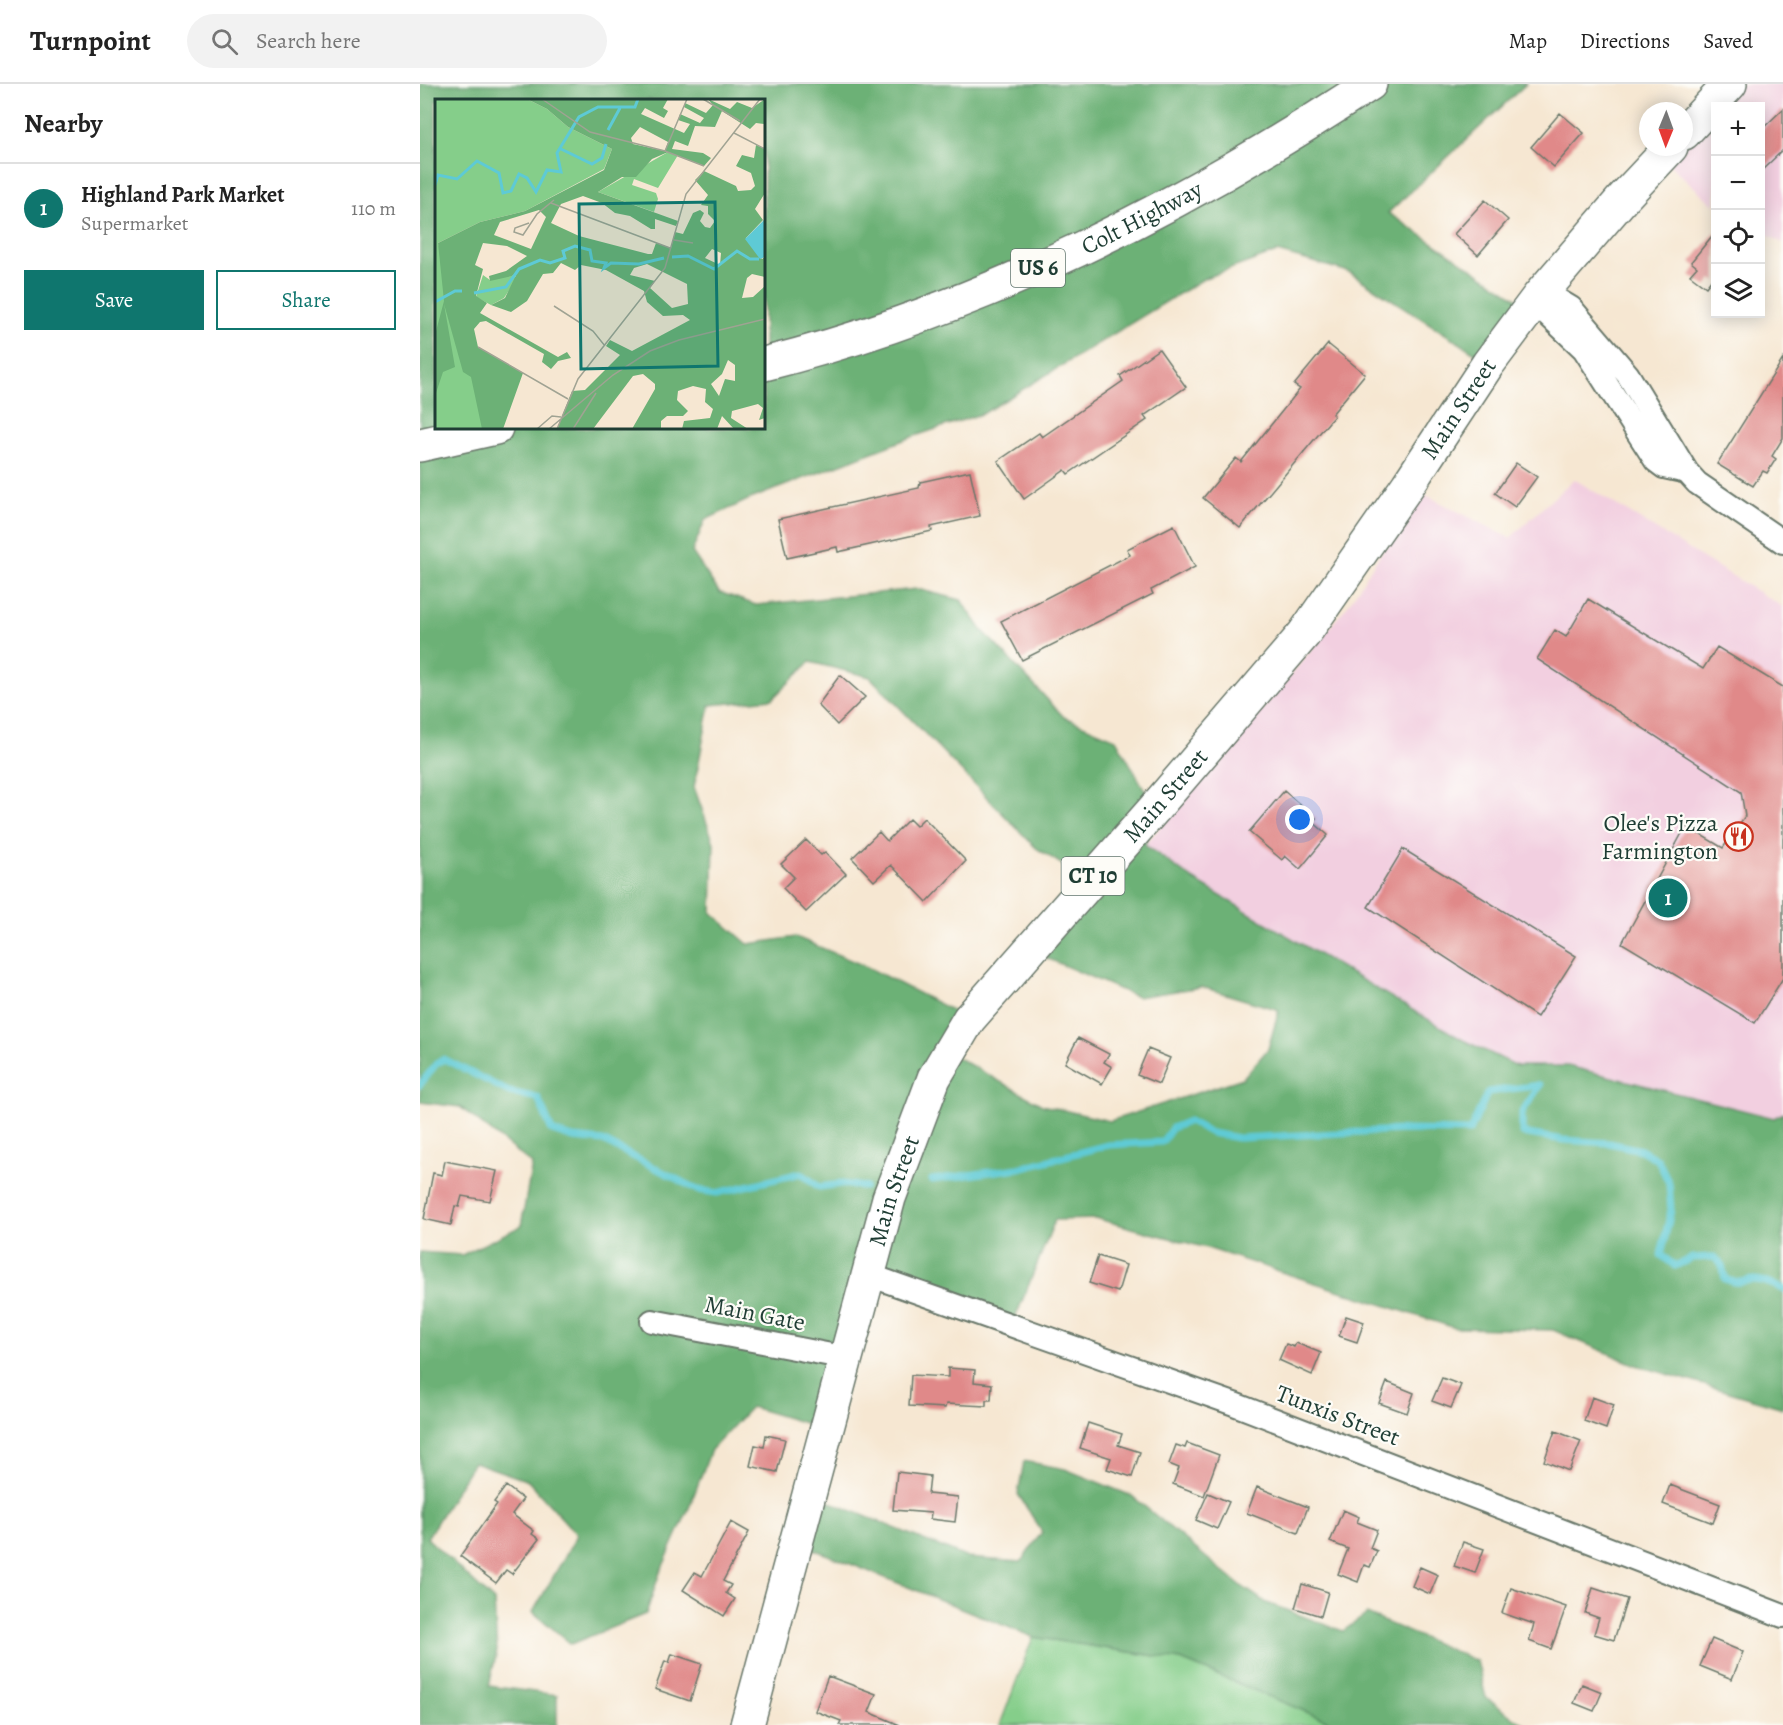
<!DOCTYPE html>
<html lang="en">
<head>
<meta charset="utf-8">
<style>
	:root { --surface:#fff; --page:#f2f2f2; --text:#222; --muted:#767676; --line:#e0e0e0; --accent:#0f766e }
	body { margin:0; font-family:Alegreya,serif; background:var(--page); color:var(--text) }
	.controls { position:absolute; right:18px; top:18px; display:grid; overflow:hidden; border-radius:0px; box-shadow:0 3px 15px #0003 }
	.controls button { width:54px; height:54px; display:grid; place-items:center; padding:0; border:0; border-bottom:2px solid var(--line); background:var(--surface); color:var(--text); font:30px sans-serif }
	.compass { position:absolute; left:1219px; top:18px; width:54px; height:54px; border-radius:50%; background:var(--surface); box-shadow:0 3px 15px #0003; rotate:181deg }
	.you { position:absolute; left:880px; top:736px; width:21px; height:21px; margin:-15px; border:4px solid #fff; border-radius:50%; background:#1a73e8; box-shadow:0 0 0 9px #1a73e833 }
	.badge { display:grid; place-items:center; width:39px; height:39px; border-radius:50%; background:var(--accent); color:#fff; font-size:20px; font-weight:700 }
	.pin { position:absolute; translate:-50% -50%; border:3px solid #fff; box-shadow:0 2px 6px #0006 }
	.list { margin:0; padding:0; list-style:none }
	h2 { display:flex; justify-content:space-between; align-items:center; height:78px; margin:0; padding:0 24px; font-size:26px }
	h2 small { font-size:20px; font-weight:400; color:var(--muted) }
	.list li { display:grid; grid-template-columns:39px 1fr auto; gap:18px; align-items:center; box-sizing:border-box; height:90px; padding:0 24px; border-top:2px solid var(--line) }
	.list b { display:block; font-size:22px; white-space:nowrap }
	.list p { margin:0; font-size:20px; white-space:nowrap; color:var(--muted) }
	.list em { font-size:20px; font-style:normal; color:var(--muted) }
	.actions { display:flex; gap:12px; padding:18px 24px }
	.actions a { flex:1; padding:14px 0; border:2px solid var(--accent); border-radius:0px; text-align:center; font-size:21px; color:var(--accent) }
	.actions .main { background:var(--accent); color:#fff }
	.icon { flex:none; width:33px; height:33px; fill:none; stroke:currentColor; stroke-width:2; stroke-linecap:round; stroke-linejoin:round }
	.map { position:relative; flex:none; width:1363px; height:1641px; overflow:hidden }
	header { display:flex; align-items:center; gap:36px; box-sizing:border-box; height:84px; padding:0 30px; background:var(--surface); border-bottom:2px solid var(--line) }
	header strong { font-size:28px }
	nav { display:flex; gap:33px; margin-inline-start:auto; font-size:21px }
	.search { width:420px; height:54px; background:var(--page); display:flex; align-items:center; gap:15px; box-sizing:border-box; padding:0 21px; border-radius:33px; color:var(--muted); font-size:22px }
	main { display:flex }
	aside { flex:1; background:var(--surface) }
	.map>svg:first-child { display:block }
	.built { fill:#f2cfe0 }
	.green { fill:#85ce8a; stroke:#52865f; stroke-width:1.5 }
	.forest { fill:#6cb176; stroke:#467755; stroke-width:1.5; fill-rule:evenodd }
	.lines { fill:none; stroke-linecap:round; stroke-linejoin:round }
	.stream { stroke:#5ecad5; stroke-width:7 }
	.building { fill:#e08989 }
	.street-casing { stroke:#6a786b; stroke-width:26 }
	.highway-casing { stroke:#6a786b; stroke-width:36 }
	.street { stroke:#fff; stroke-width:22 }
	.highway { stroke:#fff; stroke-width:33 }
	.labels { text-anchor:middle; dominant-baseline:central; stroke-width:4.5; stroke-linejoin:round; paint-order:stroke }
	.shield { fill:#fdfcf7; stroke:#62766e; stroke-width:1.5 }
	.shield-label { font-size:22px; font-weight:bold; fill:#1f3d34 }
	.street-label { font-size:24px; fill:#1f3d34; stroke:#fdfcf7 }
	.poi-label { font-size:24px; fill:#1f3d34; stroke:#fdfcf7; text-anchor:end }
	.inset-river { fill:none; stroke:#5ecad5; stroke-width:3 }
	.inset-road { fill:none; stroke:#a0a393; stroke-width:1.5 }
	.view { fill:#0f766e; fill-opacity:0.15; stroke:#0f766e; stroke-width:3 }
	.inset-edge { fill:none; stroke:#1f3d34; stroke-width:3 }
</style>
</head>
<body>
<header>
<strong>Turnpoint</strong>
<div class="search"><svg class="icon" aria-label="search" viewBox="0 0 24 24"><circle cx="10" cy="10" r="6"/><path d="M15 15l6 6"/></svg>Search here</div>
<nav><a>Map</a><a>Directions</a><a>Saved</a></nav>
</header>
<main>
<aside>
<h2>Nearby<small></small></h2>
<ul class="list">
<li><span class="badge">1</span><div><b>Highland Park Market</b><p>Supermarket</p></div><em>110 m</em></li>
</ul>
<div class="actions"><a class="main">Save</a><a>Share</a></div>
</aside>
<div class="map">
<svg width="1363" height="1641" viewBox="0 0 1363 1641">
	<rect width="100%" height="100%" fill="#fdfcf7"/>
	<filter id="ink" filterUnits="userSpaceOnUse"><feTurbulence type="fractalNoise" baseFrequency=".0167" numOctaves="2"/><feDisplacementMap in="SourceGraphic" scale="12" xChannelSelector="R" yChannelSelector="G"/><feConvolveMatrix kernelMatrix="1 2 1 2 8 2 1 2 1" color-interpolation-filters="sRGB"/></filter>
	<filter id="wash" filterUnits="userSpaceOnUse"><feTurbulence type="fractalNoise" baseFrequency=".008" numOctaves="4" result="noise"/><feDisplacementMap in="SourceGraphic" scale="24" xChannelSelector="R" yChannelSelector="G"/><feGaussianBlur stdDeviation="1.35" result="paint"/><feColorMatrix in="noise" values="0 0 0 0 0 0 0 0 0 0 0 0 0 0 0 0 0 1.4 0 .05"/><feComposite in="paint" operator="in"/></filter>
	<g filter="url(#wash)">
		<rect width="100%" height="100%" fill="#f6e7d2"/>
		<!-- built -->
		<path class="built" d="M 1310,0 L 1363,0 L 1363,159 L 1341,148 L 1340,22 L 1296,22 L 1295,122 L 1241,73 Z
			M 1154,395 L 1363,523 L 1363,1029 L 1355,1034 L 1148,982 L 1097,982 L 1043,956 L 774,796 L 725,761 L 863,601 L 928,521 L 1000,408 L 1090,454 Z"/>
		<!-- green -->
		<path class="green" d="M 613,1553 L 761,1576 L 918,1641 L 580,1641 Z"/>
		<!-- forest -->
		<path class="forest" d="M 0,0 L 1106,0 L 968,129 L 1110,223 L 1069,278 L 929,188 L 857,168 L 785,194 L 564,329 L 489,354 L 330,415 L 285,436 L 272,468 L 299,508 L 336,521 L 497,505 L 541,516 L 562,546 L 644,633 L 696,655 L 735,724 L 725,761 L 774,796 L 1043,956 L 1097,982 L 1148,982 L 1354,1034 L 1363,1029 L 1363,1324 L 1216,1281 L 1133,1246 L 1035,1244 L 787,1164 L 678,1135 L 635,1136 L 592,1242 L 449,1191 L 408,1346 L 331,1323 L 291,1366 L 269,1424 L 239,1491 L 226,1530 L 151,1560 L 113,1528 L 157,1451 L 108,1397 L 54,1378 L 7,1454 L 74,1517 L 77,1567 L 69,1602 L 137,1611 L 137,1641 L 0,1641 L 0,1168 L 42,1171 L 101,1142 L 112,1080 L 40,1023 L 0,1018 ZM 16,16 L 344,16 L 344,344 L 16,344 ZM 390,578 L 450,593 L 616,764 L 668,797 L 608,866 L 717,913 L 782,903 L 859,926 L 848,965 L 823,994 L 690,1037 L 622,1021 L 529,969 L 549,935 L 447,883 L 376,853 L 328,860 L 292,829 L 294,759 L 274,703 L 290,621 L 352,615 Z
			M 604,1377 L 645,1385 L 712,1412 L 817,1499 L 847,1519 L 923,1547 L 947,1530 L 1057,1577 L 1066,1614 L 1105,1641 L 918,1641 L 761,1576 L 613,1553 L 378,1459 L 391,1410 L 548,1474 L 601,1478 L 622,1448 L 598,1410 Z"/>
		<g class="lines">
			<!-- stream -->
			<path class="stream" d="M 0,1001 L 16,980 L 24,975 L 89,1008 L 118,1014 L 132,1047 L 153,1054 L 183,1057 L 278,1106 L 297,1109 L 381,1089 L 399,1103 L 422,1100 L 445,1103
				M 512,1096 L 599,1084 L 688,1061 L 742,1058 L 752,1044 L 769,1037 L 791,1049 L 818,1054 L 983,1046 L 1050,1047 L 1068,1008 L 1120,1001 L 1102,1028 L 1102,1049 L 1143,1056 L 1189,1059 L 1221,1066 L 1238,1076 L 1249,1099 L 1251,1126 L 1241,1171 L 1255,1182 L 1272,1174 L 1294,1173 L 1302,1181 L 1305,1195 C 1320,1201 1320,1197 1334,1196 C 1344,1196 1354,1201 1363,1205"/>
		</g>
		<g id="blocks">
			<!-- building -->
			<path class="building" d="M 1363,25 L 1363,66 L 1341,87 L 1341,46 Z
				M 1140,29 L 1164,49 L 1134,83 L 1111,63 Z
				M 1065,116 L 1088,136 L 1058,171 L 1034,150 Z
				M 1296,147 L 1296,198 L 1292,195 L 1286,203 L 1270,191 L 1277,183 L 1271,178 Z
				M 908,260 L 945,290 L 912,330 L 914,332 L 820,444 L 783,414 L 816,374 L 821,378 L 880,305 L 874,301 Z
				M 739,265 L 766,303 L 724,332 L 727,336 L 648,390 L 645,386 L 604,415 L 578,377 L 619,349 L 622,353 L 703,297 L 700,292 Z
				M 1363,275 L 1363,354 L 1352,372 L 1356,375 L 1347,389 L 1343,387 L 1333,402 L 1297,380 Z
				M 1096,379 L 1117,393 L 1095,423 L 1075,409 Z
				M 550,387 L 560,432 L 511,443 L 512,447 L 418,468 L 417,463 L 367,474 L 358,435 L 499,404 L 500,398 Z
				M 754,441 L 775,483 L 731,506 L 733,510 L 602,576 L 581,537 L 710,471 L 707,465 Z
				M 1168,515 L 1283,585 L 1297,563 L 1363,603 L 1363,894 L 1335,939 L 1202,859 L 1266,742 L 1303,764 L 1325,732 L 1321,708 L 1117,575 L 1135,546 L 1146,553 Z
				M 420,591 L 445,613 L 417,641 L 398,621 Z
				M 864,707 L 896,734 L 893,738 L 908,751 L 880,785 L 865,772 L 862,776 L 829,748 Z
				M 504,734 L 546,777 L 507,818 L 471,781 L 454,797 L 432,774 L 459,748 L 467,757 L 489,735 L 496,742 Z
				M 386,756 L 401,771 L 405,768 L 426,790 L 386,828 L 363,804 L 374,793 L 361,780 Z
				M 983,765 L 1156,872 L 1117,933 L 948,823 Z
				M 658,954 L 689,970 L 684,978 L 692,983 L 682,1000 L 645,979 Z
				M 728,965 L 750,974 L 739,1000 L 717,991 Z
				M 25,1077 L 77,1087 L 70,1117 L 42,1112 L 39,1123 L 35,1122 L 31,1141 L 4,1135 L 13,1089 L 22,1091 Z
				M 678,1172 L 706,1181 L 698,1208 L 669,1199 Z
				M 926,1232 L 944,1238 L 937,1258 L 919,1252 Z
				M 876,1259 L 901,1269 L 892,1291 L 859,1276 L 866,1260 L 874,1263 Z
				M 528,1284 L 555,1286 L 554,1298 L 572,1300 L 571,1316 L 566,1316 L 566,1322 L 526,1320 L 525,1324 L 489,1322 L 491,1291 L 528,1293 Z
				M 1022,1294 L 1041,1301 L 1031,1324 L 1012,1317 Z
				M 967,1298 L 994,1309 L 987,1329 L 959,1319 Z
				M 1172,1313 L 1194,1321 L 1186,1345 L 1164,1337 Z
				M 668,1339 L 702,1350 L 698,1361 L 720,1368 L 712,1393 L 687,1385 L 691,1374 L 660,1364 Z
				M 1135,1347 L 1161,1357 L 1149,1387 L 1124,1377 Z
				M 346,1351 L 365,1355 L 357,1388 L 330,1382 L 335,1361 L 344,1363 Z
				M 767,1359 L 799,1371 L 784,1412 L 753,1400 L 759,1384 L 749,1380 L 756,1361 L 765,1364 Z
				M 477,1388 L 510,1392 L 508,1410 L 538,1413 L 535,1438 L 510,1435 L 511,1429 L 473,1426 Z
				M 1250,1401 L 1300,1420 L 1293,1439 L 1243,1420 Z
				M 86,1402 L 103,1415 L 92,1430 L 114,1447 L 112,1450 L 119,1455 L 92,1490 L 86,1486 L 76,1499 L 40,1472 L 77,1420 L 74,1418 Z
				M 837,1403 L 888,1423 L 878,1449 L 827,1429 Z
				M 788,1409 L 809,1418 L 797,1445 L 776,1436 Z
				M 923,1426 L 939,1433 L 937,1438 L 957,1446 L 950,1464 L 957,1467 L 950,1483 L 944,1481 L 938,1498 L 918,1490 L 928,1465 L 910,1458 Z
				M 311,1438 L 329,1448 L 303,1497 L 311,1501 L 306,1509 L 315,1515 L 304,1532 L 263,1506 L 275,1488 L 282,1492 Z
				M 1043,1458 L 1064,1465 L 1055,1489 L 1034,1482 Z
				M 1000,1483 L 1018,1491 L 1010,1510 L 992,1502 Z
				M 882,1500 L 908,1508 L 901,1532 L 875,1524 Z
				M 1091,1504 L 1146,1523 L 1131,1565 L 1109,1557 L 1114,1540 L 1082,1529 Z
				M 1173,1504 L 1207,1515 L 1194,1556 L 1174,1550 L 1179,1534 L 1165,1529 Z
				M 1292,1555 L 1323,1568 L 1312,1595 L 1280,1582 Z
				M 252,1570 L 282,1580 L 270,1617 L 235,1605 L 245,1577 L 249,1579 Z
				M 408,1592 L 456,1610 L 449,1628 L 480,1641 L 419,1641 L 421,1637 L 395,1627 Z
				M 1162,1600 L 1182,1608 L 1174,1627 L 1154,1619 Z"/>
		</g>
	</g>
	<g filter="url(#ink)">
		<use href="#blocks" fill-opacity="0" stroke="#6a786b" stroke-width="1.5"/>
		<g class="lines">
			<defs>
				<path id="street" d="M 1119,212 L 1136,215 L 1151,224 L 1208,291 L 1267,388 L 1277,399 L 1363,458
					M 1119,212 L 1125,228 L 1164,265 L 1236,377 L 1244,383 L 1267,388
					M 449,1191 L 814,1320 L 1363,1532
					M 232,1237 L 427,1274"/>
				<g id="highway">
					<path d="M 1264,49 L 1310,0"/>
					<path id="s1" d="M 344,280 C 562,225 763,123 950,0"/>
					<path d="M 0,361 L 76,344"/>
					<path id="s2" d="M 327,1641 L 469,1114 L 514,994 L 549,935 L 735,724 L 884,550 L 988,401 L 1068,280 L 1119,212 L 1204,113 L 1251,63"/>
				</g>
			</defs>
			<!-- street casing -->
			<use href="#street" class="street-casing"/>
			<!-- highway casing -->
			<use href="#highway" class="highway-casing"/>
			<!-- street -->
			<use href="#street" class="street"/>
			<!-- highway -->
			<use href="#highway" class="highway"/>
		</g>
	</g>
	<!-- icons -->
	<defs>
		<symbol id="restaurant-ring" viewBox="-11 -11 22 22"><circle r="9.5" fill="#fdfcf7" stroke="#c8321e" stroke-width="1.5"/><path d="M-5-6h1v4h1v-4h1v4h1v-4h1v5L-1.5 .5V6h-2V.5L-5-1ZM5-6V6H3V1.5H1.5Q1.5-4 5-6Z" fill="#c8321e"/></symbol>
	</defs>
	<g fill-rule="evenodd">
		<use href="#restaurant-ring" x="1302" y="736" width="33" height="33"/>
	</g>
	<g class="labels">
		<!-- shield labels -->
		<g class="shield">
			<rect x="591" y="165" width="54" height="38" rx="4.5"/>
			<rect x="641.5" y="773" width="63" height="38" rx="4.5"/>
		</g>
		<g class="shield-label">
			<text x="618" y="184">US 6</text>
			<text x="673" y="792">CT 10</text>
		</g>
		<!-- street labels -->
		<g class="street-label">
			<text stroke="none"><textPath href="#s1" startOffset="406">Colt Highway</textPath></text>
			<text stroke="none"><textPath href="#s2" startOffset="1526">Main Street</textPath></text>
			<text stroke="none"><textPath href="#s2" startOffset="1040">Main Street</textPath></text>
			<text stroke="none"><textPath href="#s2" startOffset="554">Main Street</textPath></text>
			<text transform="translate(335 1229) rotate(11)">Main Gate</text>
			<text transform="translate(918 1331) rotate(21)">Tunxis Street</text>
		</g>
		<!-- poi labels -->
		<g class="poi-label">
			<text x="1298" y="739">Olee's Pizza<tspan x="1298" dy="28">Farmington</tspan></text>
		</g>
	</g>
	<!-- overview -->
	<g transform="translate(15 15)">
		<rect width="330" height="330" fill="#f6e7d2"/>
		<path d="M 0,0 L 92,0 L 112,10 L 133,28 L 177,50 L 169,70 L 90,112 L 45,123 L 3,144 L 58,330 L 0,330 ZM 233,53 L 243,56 L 223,89 L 199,80 L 197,86 L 221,94 L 223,100 L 219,113 L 163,93 ZM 73,175 L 82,179 L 69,199 L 56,206 L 41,198 L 48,176 L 55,181 Z" fill="#85ce8a"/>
		<path d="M 92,0 L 233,0 L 228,9 L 233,12 L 229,19 L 210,9 L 206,15 L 249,34 L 255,25 L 243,21 L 245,15 L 265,24 L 269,19 L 249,8 L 250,4 L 271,14 L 278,6 L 273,0 L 295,10 L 302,3 L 317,9 L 330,0 L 330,25 L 321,24 L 315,30 L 287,12 L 280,28 L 260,27 L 253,47 L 240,42 L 237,50 L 268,54 L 276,59 L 269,67 L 233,53 L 217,60 L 201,78 L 187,78 L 163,93 L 243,122 L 241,127 L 220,120 L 220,130 L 216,130 L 195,117 L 180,114 L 167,104 L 148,97 L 126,105 L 116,124 L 144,137 L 213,155 L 217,155 L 221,144 L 236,149 L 240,133 L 248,135 L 258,114 L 265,111 L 269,114 L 265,122 L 270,128 L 275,129 L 280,122 L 273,115 L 273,107 L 266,106 L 273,96 L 260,81 L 269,72 L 301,87 L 303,92 L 316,91 L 320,87 L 316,74 L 301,67 L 307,56 L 319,59 L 321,46 L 330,50 L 330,94 L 320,110 L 328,121 L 311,139 L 327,160 L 330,158 L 330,178 L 317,175 L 312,179 L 307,199 L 318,198 L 330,187 L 330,319 L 324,321 L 328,309 L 323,305 L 297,312 L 296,319 L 313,330 L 299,330 L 287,317 L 282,330 L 247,330 L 249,322 L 275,319 L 278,310 L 270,303 L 271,290 L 258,287 L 243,292 L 242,301 L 253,312 L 248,317 L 232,317 L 226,322 L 226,330 L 197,330 L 220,290 L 220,285 L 208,275 L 198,277 L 158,330 L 122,330 L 137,292 L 150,291 L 185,256 L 171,247 L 175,241 L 197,252 L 255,221 L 248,216 L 228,217 L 212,203 L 209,192 L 171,171 L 146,166 L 140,171 L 126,164 L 118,174 L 108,175 L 92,202 L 76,213 L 56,206 L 70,199 L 81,176 L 55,182 L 54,177 L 71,172 L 92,157 L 72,147 L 48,144 L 40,166 L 48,170 L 41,197 L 52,204 L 45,214 L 123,258 L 132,253 L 136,259 L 123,262 L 116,270 L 107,263 L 109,255 L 51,222 L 45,223 L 39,230 L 43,248 L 88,274 L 68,330 L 47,330 L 36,278 L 28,273 L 9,205 L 20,268 L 8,273 L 0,297 L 0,236 L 9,202 L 3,144 L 45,123 L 90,112 L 169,71 L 177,50 L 133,28 L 112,10 ZM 205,28 L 233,43 L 230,52 L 198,45 L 196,39 ZM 104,111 L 111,118 L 96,150 L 59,136 L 65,123 ZM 277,150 L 286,154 L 285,166 L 270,159 ZM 212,165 L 252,185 L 253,205 L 237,209 L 215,189 L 220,182 L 195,176 L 199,169 ZM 293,261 L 300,266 L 300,282 L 290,280 L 284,297 L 276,285 L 287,275 Z" fill="#6cb176" fill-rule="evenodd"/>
		<path d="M 330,120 L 330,158 L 325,160 L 310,140 Z" fill="#5ecad5"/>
		<path class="inset-river" d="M 173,31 L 185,9M 126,50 L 157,65 L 167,59 L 171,45M 0,86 L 3,76 L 22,80 L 42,62 L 64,74 L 68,94 L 76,92 L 84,75 L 92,79 L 101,93 L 112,71 L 126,73 L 122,54 L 144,18 L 163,8 L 200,8 L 203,0M 237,158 L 253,157 L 279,170 L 302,152 L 315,160 L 324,160M 39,194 L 71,188 L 84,170 L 105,161 L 115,164 L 130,159 L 128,152 L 140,147 L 155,151 L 157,162 L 171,164 L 169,169 L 176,164 L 204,165 L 229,159M 0,203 L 20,192 L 27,192"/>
		<path class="inset-road" d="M 107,0 L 155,33 L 230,52 L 269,67M 268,0 L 305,22M 299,34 L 330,50M 230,52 L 252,0M 116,104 L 235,149M 94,124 L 80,129 L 79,133 L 88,136 L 102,115 L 119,101M 239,141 L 258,144M 119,207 L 158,232 L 170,247M 43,248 L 133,300M 102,330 L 117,317 L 126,318M 114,330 L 178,276 L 215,252 L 244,241 L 330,220M 122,330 L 143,280 L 230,169 L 251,95 L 325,0M 138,330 L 161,294"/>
		<path class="view" d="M 280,103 L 283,267 L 146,270 L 144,105 Z"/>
		<rect width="330" height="330" class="inset-edge"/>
	</g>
</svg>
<div class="controls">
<button>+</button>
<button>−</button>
<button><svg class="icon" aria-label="locate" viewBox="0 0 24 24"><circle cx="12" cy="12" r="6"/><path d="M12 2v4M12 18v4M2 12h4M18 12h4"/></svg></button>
<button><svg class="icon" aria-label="layers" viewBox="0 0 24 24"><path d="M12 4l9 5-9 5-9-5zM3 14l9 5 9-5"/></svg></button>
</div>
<svg class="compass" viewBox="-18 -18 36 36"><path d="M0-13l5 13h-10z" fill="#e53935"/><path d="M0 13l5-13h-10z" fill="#767676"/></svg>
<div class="you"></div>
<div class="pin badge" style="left:1248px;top:814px">1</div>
</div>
</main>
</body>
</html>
